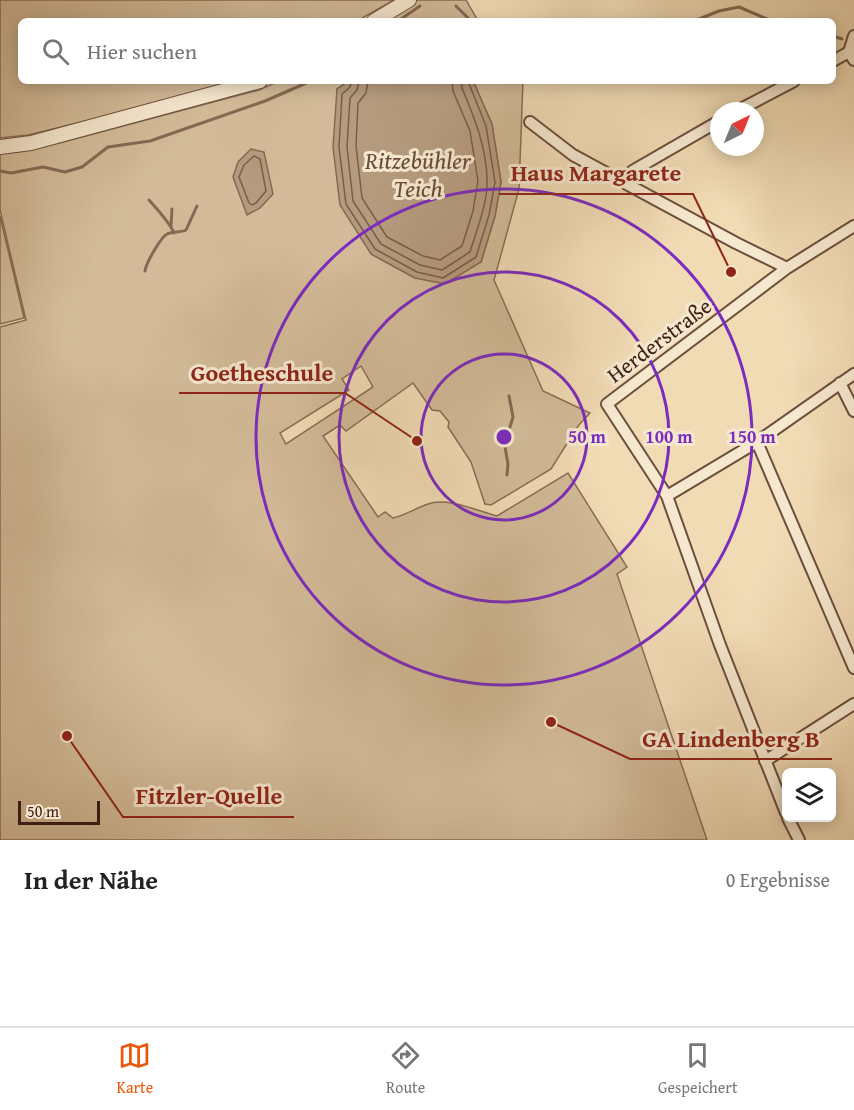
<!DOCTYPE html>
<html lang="de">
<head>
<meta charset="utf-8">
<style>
	:root { --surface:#fff; --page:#f2f2f2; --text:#222; --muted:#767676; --line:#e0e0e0; --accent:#ea580c }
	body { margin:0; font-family:"Gentium Book Plus",serif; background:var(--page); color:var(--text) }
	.controls { position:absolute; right:18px; bottom:18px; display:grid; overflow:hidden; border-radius:9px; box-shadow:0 3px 15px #0003 }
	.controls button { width:54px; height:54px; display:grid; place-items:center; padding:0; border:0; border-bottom:2px solid var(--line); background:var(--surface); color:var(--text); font:30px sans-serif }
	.compass { position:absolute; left:710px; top:102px; width:54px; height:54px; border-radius:50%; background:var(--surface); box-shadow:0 3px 15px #0003; rotate:43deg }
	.scale { position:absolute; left:18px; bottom:15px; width:82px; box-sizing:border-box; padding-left:6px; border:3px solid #401f13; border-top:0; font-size:16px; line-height:21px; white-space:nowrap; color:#401f13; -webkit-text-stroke:4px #f6e8cf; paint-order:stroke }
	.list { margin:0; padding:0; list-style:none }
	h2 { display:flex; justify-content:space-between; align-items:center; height:78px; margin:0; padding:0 24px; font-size:26px }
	h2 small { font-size:20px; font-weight:400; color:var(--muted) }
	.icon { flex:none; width:33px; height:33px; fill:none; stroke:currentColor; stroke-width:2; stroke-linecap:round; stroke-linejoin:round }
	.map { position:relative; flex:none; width:854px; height:840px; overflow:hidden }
	.search { position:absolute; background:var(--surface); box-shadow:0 3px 15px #0003; left:18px; right:18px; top:18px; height:66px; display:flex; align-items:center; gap:15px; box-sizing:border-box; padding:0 21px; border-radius:9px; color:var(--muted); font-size:22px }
	.sheet { height:186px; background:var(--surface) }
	nav { display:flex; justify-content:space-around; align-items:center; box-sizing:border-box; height:84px; border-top:2px solid var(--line); background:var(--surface); font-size:16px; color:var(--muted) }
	nav a { display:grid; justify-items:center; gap:3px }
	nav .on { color:var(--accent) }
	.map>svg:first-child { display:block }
	.green { fill:#d3bb99; stroke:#8a6d56; stroke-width:1.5; fill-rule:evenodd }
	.water { fill:#b59b7e; stroke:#866953; stroke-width:1.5 }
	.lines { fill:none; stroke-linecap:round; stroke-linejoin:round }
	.shore { stroke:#7a5d48; stroke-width:1.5 }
	.stream { stroke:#866953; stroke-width:3 }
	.minor-casing { stroke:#6c4e3c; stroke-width:14 }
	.tertiary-casing { stroke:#6c4e3c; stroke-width:16 }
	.minor { stroke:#f6e8cf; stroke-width:10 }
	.tertiary { stroke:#f6e8cf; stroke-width:14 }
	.ring { fill:none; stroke:#7b2cbf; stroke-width:3 }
	.labels { text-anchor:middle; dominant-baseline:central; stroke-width:6; stroke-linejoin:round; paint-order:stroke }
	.street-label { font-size:22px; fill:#401f13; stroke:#f6e8cf }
	.water-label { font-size:24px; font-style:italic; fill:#694a38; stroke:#f6e8cf }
	.centre { fill:#7b2cbf; stroke:#f6e8cf; stroke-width:3 }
	.ring-label { font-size:18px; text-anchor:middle; font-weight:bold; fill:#7b2cbf; stroke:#f6e8cf; stroke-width:6; stroke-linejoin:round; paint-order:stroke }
	.leader { fill:none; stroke:#8f2418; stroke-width:2 }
	.callout-dot { fill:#8f2418; stroke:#f6e8cf; stroke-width:2 }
	.callout-label { font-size:24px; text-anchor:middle; font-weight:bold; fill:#8f2418; stroke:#f6e8cf; stroke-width:6; stroke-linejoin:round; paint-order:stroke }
</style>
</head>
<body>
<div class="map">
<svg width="854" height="840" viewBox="0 0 854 840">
	<rect width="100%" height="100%" fill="#f1dbb5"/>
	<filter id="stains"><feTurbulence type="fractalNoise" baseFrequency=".00333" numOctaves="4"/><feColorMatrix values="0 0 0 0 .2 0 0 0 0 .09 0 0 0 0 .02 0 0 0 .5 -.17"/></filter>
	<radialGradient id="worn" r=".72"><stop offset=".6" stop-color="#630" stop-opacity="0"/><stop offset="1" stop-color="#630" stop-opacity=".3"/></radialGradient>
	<!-- green -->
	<path class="green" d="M 0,0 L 394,0 L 357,21 L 21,21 L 21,81 L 232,81 L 198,94 L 28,135 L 0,138 Z
		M 417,0 L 466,0 L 478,21 L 384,21 Z
		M 279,81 L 349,81 L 337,89 L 371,254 L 415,278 L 481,262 L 495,216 L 501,182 L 492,124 L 473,81 L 523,81 L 519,189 L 494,280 L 543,391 L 590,413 L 578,426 L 551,469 L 491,505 L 485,504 L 471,462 L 448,427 L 449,422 L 440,411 L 432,410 L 413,383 L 346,431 L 340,425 L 323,436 L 378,517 L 385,512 L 393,518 C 406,515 416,508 428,504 C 447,497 478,511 497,516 L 568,473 L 627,567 L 617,574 L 707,840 L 0,840 L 0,327 L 26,320 L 0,210 L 0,152 L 59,143 L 259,90 ZM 361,366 L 373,387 L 286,444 L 280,433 L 349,390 L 342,379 Z
		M 0,216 L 24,318 L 0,324 Z"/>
	<!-- water -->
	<path class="water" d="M 349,81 L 473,81 L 492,124 L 501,182 L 495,216 L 481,262 L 445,284 L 415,278 L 371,254 L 340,205 L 333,147 L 337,89 Z
		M 251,149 L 264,152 L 273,194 L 260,208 L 247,215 L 233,177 L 238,162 Z"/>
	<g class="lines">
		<!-- shore -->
		<path class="shore" d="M 352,81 L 350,87 L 342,94 L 339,147 L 346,204 L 375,249 L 417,272 L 443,278 L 476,257 L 489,215 L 495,182 L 486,126 L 468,81
			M 359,81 L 357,90 L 350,98 L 347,147 L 353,201 L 381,244 L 420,265 L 442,270 L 470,252 C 476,232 488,202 487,181 C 487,148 474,117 462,88 L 461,81
			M 368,81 L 366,93 L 358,103 L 356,146 L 362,198 L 387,237 L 423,256 L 440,260 L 462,246 L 473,211 L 478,181 L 470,131 L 453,91 L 452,81
			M 254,156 L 260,159 L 266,191 L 256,203 L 252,205 L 249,203 L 239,177 L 244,165 Z"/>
		<!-- stream -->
		<path class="stream" d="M 456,6 L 471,21
			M 398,21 L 420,6
			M 694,21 L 719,11 L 739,7 L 772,21
			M 833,36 L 842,39
			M 542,81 L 544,81
			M 0,171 L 11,173 L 43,167 L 65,172 L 82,167 L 108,147 L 150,141 L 265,101 L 311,81
			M 149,200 C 157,209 170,223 174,233
			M 171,226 L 172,209
			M 145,271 C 146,263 161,237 167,234 C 173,231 180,233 186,230 L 197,206
			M 507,475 L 508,464 L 505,447 L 507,445 L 509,430 L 513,417 L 509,396"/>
		<defs>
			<path id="minor" d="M 849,52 L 854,36
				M 833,61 L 849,52 L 854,60
				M 737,111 L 794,81
				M 530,122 L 573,155 L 736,243 L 787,268
				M 621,180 L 634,170 L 719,121
				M 840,383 L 854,411
				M 757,442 L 854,668
				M 667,496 L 757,442 L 854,374
				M 765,761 L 854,704
				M 786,813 L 720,645 L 667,496 L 607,404 L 787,268 L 854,226
				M 788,818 L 799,840"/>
			<path id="tertiary" d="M 374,21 L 409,0
				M 0,147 L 31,143 L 260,81"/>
		</defs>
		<!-- minor casing -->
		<use href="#minor" class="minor-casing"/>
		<!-- tertiary casing -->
		<use href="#tertiary" class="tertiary-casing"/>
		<!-- minor -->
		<use href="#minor" class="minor"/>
		<!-- tertiary -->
		<use href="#tertiary" class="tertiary"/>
	</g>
	<!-- distance rings -->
	<g class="ring">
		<circle cx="504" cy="437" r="83"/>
		<circle cx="504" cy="437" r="165"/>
		<circle cx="504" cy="437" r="248"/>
	</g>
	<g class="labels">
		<!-- street labels -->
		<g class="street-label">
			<text transform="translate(659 340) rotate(-37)">Herderstraße</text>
		</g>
		<!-- water labels -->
		<g class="water-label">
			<text x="418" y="160">Ritzebühler<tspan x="418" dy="28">Teich</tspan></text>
		</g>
	</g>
	<circle cx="504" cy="437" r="9" class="centre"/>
	<g class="ring-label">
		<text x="587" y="443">50 m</text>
		<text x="669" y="443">100 m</text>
		<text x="752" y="443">150 m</text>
	</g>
	<!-- callouts -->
	<path class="leader" d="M731 272L693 194H499M417 441L345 393H179M551 722L630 759H832M67 736L123 817H294"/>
	<g class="callout-dot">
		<circle cx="731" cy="272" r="6"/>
		<circle cx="417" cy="441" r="6"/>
		<circle cx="551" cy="722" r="6"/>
		<circle cx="67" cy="736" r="6"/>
	</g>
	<g class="callout-label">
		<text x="596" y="181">Haus Margarete</text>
		<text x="262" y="381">Goetheschule</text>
		<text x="731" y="747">GA Lindenberg B</text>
		<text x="209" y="804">Fitzler-Quelle</text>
	</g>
	<rect width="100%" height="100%" filter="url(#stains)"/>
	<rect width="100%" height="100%" fill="url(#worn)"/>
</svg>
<div class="controls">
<button><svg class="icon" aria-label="layers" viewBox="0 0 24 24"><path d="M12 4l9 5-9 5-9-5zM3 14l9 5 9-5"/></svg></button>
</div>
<svg class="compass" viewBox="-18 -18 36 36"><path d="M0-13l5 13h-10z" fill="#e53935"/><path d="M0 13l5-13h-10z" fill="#767676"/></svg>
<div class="scale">50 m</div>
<div class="search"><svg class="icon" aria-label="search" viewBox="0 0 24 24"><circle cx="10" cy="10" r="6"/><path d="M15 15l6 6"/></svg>Hier suchen</div>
</div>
<section class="sheet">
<h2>In der Nähe<small>0 Ergebnisse</small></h2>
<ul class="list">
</ul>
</section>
<nav>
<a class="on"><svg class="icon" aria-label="map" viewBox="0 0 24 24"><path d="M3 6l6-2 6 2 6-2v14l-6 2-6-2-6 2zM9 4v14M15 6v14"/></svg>Karte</a>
<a><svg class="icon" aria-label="directions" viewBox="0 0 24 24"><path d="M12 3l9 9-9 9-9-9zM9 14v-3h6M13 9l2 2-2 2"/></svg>Route</a>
<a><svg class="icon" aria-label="saved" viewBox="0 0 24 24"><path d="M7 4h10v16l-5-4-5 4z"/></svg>Gespeichert</a>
</nav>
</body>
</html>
